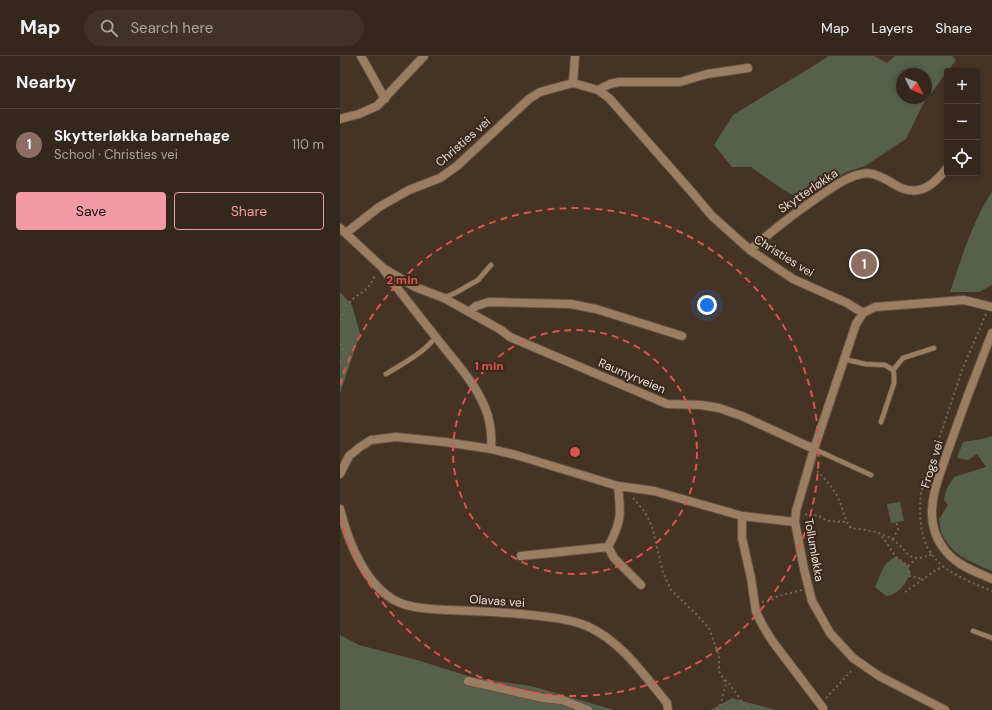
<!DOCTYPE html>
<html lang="en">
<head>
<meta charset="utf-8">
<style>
	:root { --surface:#34271b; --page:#3f3328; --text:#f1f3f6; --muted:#a9a5a3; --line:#4e443a; --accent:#f49aa4 }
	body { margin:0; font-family:"DM Sans",sans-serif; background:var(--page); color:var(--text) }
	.controls { position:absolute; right:12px; top:12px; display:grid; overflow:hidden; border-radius:4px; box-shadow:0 2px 6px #0003 }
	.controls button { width:36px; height:36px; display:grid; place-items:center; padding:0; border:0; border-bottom:1px solid var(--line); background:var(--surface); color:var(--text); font:20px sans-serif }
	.compass { position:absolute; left:556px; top:12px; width:36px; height:36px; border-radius:50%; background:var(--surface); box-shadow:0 2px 6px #0003; rotate:133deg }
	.you { position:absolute; left:367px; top:249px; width:14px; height:14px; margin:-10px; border:3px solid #fff; border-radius:50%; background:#1a73e8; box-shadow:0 0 0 6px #1a73e833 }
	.badge { display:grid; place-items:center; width:26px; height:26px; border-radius:50%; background:var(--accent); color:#fff; font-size:13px; font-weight:700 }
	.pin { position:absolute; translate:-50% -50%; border:2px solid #fff; box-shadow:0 1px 4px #0006 }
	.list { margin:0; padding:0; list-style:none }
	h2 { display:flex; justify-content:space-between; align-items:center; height:52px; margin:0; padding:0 16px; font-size:17px }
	h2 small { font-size:13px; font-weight:400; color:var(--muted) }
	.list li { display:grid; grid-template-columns:26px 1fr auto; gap:12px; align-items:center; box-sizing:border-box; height:72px; padding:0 16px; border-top:1px solid var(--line) }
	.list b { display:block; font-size:15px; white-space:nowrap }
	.list p { margin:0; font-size:13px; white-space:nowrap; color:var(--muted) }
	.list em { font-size:13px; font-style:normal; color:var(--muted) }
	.actions { display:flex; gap:8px; padding:12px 16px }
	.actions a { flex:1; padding:9px 0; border:1px solid var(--accent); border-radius:4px; text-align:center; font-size:14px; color:var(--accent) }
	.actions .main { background:var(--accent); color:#111 }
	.icon { flex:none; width:22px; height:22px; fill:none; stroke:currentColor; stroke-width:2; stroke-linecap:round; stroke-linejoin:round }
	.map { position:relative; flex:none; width:652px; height:654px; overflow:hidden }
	header { display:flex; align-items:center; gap:24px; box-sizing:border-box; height:56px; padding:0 20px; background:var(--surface); border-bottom:1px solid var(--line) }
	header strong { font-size:19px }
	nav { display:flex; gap:22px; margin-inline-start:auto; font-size:14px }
	.search { width:280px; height:36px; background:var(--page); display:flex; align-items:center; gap:10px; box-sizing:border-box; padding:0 14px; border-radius:22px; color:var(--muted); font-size:15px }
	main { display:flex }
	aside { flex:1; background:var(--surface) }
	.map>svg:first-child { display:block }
	.green { fill:#56604b; fill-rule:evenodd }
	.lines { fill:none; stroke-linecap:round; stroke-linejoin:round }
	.service-casing { stroke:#625244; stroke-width:6 }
	.minor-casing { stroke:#625244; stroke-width:10 }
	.path { stroke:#766659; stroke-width:2; stroke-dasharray:2 3; stroke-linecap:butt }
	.service { stroke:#9a7e64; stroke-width:4.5 }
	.minor { stroke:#9a7e64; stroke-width:8 }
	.ring { fill:none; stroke:#da5553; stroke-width:2; stroke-dasharray:7 5 }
	.labels { text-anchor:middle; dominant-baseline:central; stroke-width:4; stroke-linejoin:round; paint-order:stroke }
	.street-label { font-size:12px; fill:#e7dcd3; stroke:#3a291b }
	.centre { fill:#da5553; stroke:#3a291b; stroke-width:2 }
	.ring-label { font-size:12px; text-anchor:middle; font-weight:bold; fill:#da5553; stroke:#3a291b; stroke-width:4; stroke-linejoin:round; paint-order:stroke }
</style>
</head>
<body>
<header>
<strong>Map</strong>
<div class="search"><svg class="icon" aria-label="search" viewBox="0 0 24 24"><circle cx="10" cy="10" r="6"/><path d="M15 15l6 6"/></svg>Search here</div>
<nav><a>Map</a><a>Layers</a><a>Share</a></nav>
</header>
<main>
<aside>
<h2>Nearby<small></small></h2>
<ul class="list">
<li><span class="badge" style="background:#8d6e63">1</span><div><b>Skytterløkka barnehage</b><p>School · Christies vei</p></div><em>110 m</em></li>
</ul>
<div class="actions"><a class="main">Save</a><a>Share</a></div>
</aside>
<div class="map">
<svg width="652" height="654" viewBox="0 0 652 654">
	<rect width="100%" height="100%" fill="#453424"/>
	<!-- green -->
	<path class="green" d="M 488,0 L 534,0 L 547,7 L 555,0 L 612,0 L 616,4 L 583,48 L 566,83 L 525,110 L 506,116 L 463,145 L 442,133 L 411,111 L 392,111 L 374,89 L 393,59 L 486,2 ZM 562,18 L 586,18 L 586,42 L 562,42 Z
		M 652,136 L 652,229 L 639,236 L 610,236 C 622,201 632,166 652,136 Z
		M 0,236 L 12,249 L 20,278 L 0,338 Z
		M 652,380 L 652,515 C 633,507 611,499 602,478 C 600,474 600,467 599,463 L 608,449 L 604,444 L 606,434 L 614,421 L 646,411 L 637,398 L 628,404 L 617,402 L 623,386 L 642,383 Z
		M 560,446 L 564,465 L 551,467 L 547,448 Z
		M 556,501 L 568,510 L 571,517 C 566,527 558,539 546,540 L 535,531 C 542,518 541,507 556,501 Z
		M 0,579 L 19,589 L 77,604 L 134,622 L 191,630 L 274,654 L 0,654 Z
		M 392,642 L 436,654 L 371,654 Z"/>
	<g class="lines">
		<defs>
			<path id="service" d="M 104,242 L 117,236 L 138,224 L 151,209
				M 504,303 L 525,308 L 545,309 L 553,314 L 554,318 L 554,327 L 541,366
				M 553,314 L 563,302 L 594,292
				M 46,318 C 64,307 82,298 96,281
				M 474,393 L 531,419
				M 633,575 L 652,582"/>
			<path id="minor" d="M 21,0 L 45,43
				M 233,27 L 235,0
				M 258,34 L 270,28 L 279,26 L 340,26 L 367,18 L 408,12
				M 0,63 L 19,58 L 37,50 L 84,0
				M 0,172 L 43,212 L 75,231 L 104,242 L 129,256 L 161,274 L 170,281 L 327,348 L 361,349 L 379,352 L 402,360 L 474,393
				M 6,177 L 39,151 L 69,134 L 100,122 L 117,110 L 189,43 L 200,36 L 233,27 L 258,34 L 269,42 L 350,134 L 372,160 L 410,194 L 453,223 L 507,247 L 523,257 L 535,251 L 624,244 L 652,251
				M 410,194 C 434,173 460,153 487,135 C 498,128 509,120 522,118 C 530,116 536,119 543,122 C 550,125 557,131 564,133 C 583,139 596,126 607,112
				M 44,214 C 64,242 85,267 106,294 C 122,313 141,336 148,360 C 151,372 152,382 151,393
				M 129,256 L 136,250 L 149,246 L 231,248 L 256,253 L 342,280
				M 523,257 L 516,268 L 474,393 L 456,455 L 455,466 L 464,513 L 472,545 L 490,577 L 513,602 L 539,620 L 605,654
				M 652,277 C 636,317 621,357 607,397 C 601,416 591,438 592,459 C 592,469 596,482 602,490 C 613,508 634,515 652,523
				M 0,418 L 9,400 L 20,391 L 31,384 L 56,381 L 105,386 L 151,393 L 176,399 L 278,430 L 314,435 L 402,460 L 455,466
				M 0,453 C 8,486 26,531 58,546 C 74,553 92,553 109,554 C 136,555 163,556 191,559 C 210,561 229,563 247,570 C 282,586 303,618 327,647 L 328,654
				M 402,460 L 402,482 L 411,522 L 416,556 L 423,570 L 433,586 L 483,652
				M 268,491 L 274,502 L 301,529
				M 181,500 L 268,491 C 282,465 281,458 278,430
				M 128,625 L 203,642 L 222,644 L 248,654"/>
		</defs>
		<!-- service casing -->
		<use href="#service" class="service-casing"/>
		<!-- minor casing -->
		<use href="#minor" class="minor-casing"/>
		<!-- path -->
		<path class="path" d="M 646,258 L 622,314 L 581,437 C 575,500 599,514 652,535
			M 0,264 L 5,251 L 14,242 L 28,232 L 36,218
			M 0,288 L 6,299 L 0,306
			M 477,415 C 484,422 492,430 497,440 C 503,451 503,462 511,472 C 524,474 542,475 553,484 C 569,495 568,509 592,498
			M 293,442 L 305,456 L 312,470 L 323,517 L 331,534 L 354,556 L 369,572 L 379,600 L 379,615 L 386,628 L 379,654
			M 465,458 L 469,460 L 477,459 L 488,465 L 506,466
			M 542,480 L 556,501 L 568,510 L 569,520 L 584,523
			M 553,483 L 558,473 L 556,464
			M 568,510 L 576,503
			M 565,536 L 596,514 L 603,511
			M 422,546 L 430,545 L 438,540 L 462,534
			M 385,624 L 388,626 L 405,650 L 410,654
			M 486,642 L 513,613"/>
		<!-- service -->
		<use href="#service" class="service"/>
		<!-- minor -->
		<use href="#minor" class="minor"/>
	</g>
	<!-- distance rings -->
	<g class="ring">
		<circle cx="235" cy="396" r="122"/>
		<path d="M0 329A244 244 0 1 1 0 463"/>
	</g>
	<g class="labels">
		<!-- street labels -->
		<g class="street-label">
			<text transform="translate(123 86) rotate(-41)">Christies vei</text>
			<text transform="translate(468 135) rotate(-34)">Skytterløkka</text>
			<text transform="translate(444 200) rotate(32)">Christies vei</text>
			<text transform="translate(292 320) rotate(23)">Raumyrveien</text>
			<text transform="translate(592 408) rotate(-73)">Frogs vei</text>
			<text transform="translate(474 494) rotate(80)">Tollumløkka</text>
			<text transform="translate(157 545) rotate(4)">Olavas vei</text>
		</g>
	</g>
	<circle cx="235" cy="396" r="6" class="centre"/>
	<g class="ring-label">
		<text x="62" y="228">2 min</text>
		<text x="149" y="314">1 min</text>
	</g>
</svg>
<div class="controls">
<button>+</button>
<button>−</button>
<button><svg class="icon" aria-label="locate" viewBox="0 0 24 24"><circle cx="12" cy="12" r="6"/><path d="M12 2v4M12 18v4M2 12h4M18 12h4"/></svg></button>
</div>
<svg class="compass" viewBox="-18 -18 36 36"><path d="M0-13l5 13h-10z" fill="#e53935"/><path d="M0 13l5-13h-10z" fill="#a9a5a3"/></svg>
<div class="you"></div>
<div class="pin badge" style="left:524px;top:208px;background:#8d6e63">1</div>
</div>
</main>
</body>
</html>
